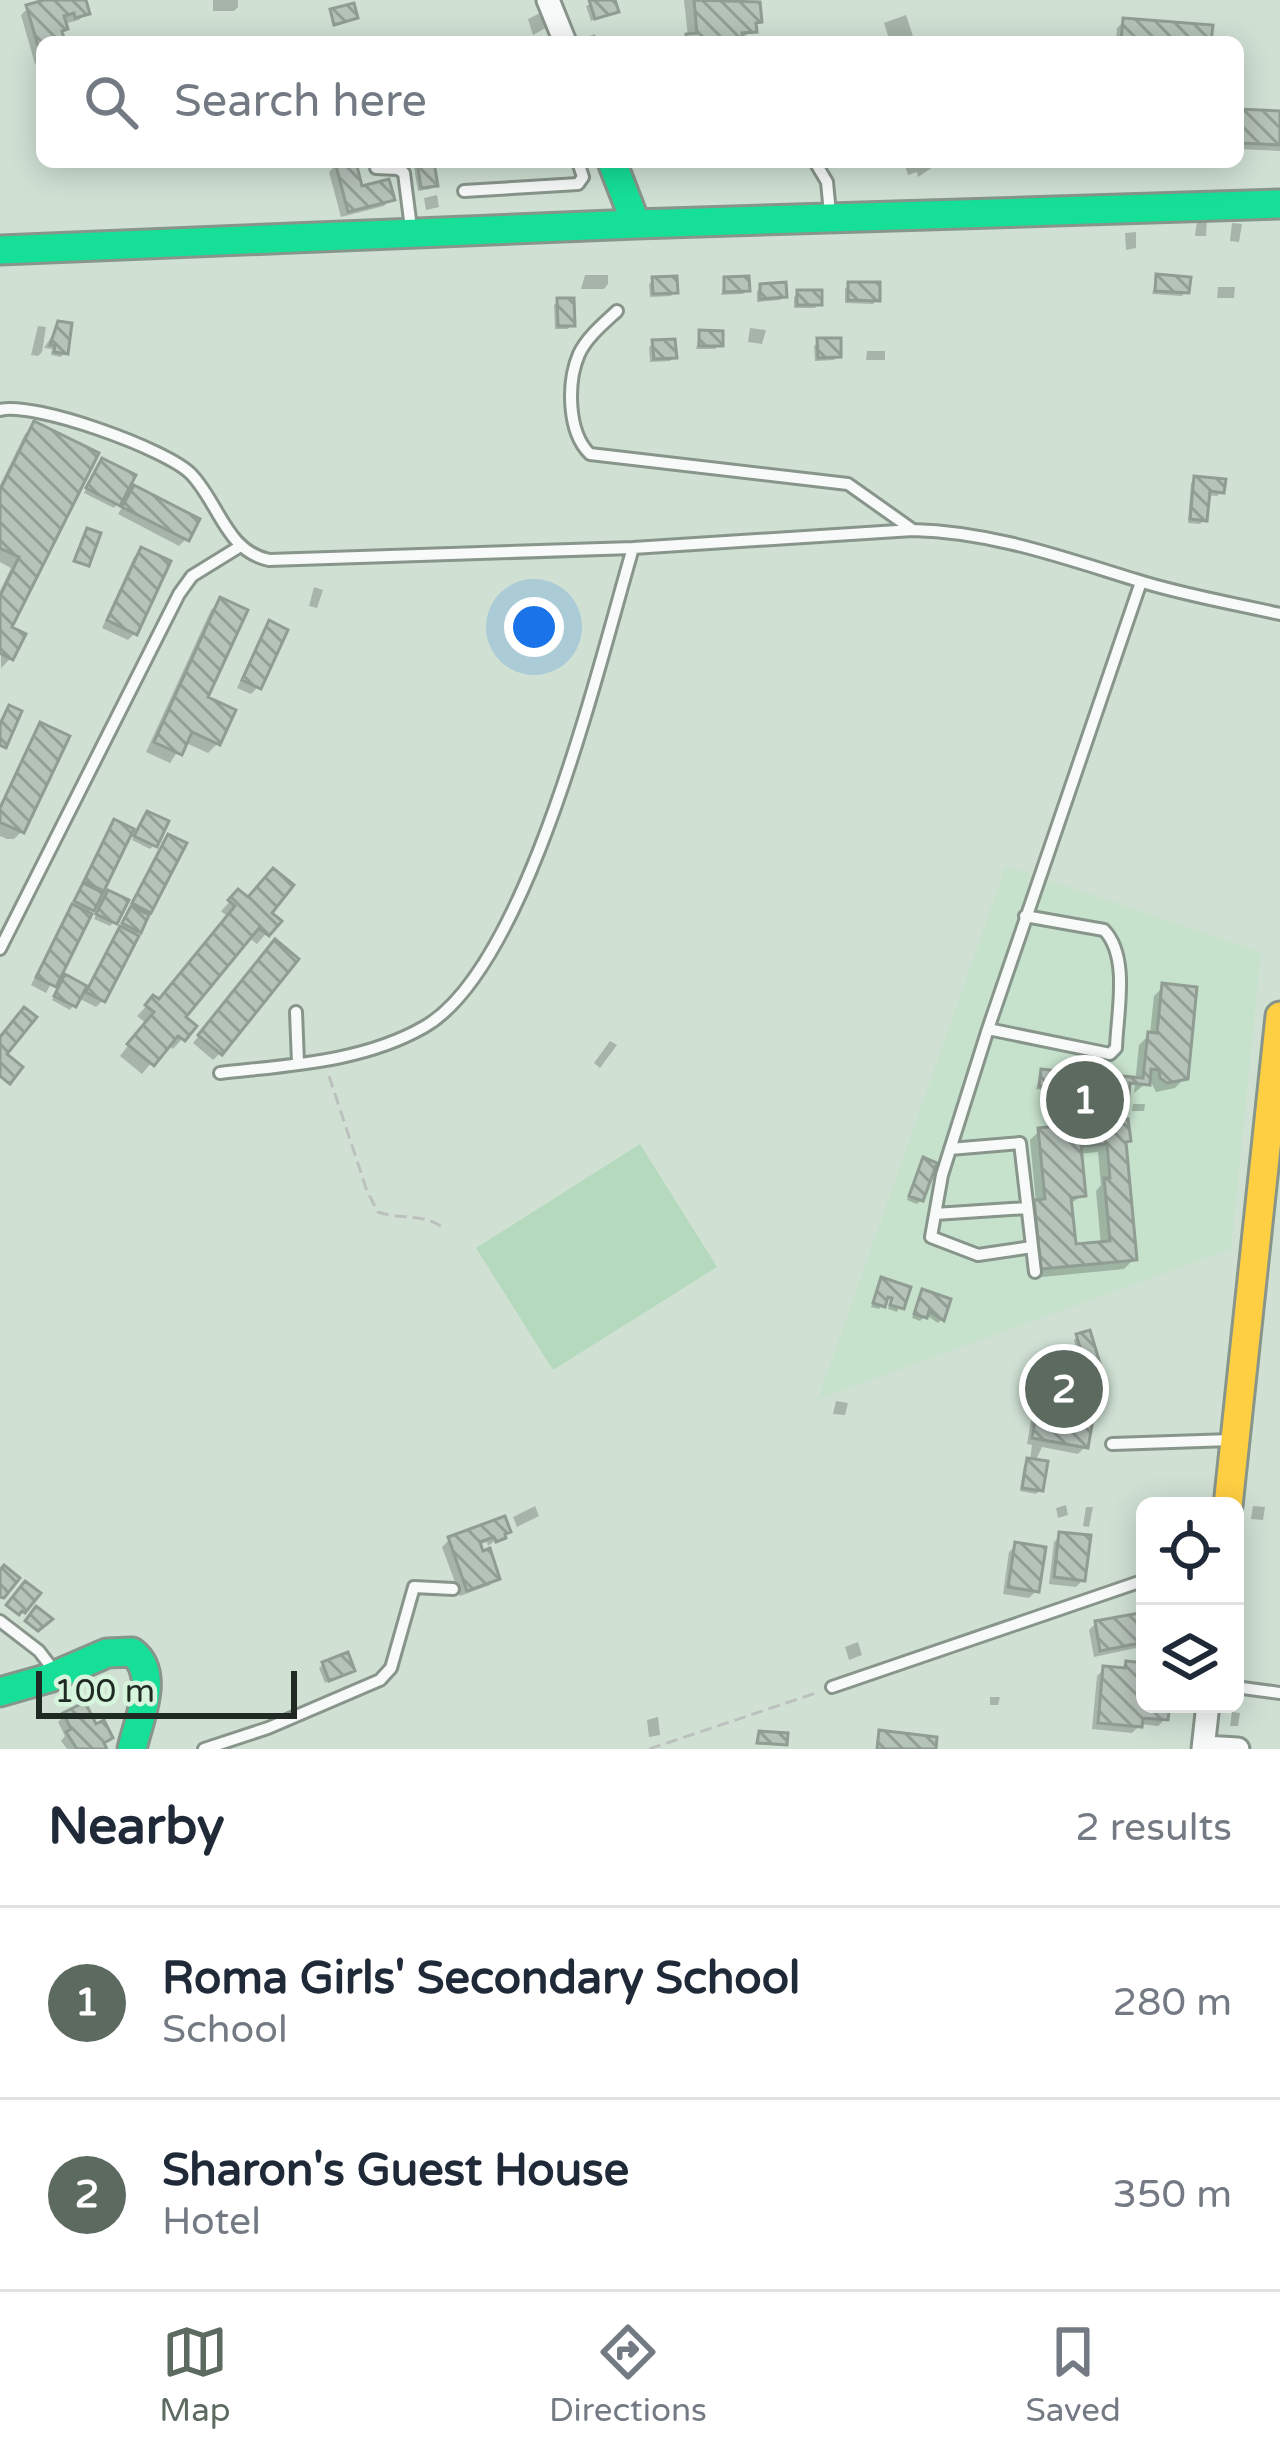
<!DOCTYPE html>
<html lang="en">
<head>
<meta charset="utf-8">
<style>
	:root { --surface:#fff; --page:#f6f6f7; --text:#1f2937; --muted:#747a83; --line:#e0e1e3; --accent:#5d6a60 }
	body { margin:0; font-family:"Varela Round",sans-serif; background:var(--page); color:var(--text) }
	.controls { position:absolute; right:36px; bottom:36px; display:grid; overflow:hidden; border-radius:18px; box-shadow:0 6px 30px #0003 }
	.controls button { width:108px; height:108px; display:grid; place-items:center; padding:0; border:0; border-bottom:3px solid var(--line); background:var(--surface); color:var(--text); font:60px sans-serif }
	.scale { position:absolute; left:36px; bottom:30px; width:261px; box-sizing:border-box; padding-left:12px; border:6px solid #1f2a22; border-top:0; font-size:33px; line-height:42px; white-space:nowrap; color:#1f2a22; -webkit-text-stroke:9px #d7f4dd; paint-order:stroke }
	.you { position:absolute; left:534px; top:627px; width:42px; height:42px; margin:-30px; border:9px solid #fff; border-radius:50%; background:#1a73e8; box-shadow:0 0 0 18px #1a73e833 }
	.badge { display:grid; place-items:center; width:78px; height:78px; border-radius:50%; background:var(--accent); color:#fff; font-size:39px; font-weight:700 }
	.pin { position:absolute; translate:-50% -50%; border:6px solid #fff; box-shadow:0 3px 12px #0006 }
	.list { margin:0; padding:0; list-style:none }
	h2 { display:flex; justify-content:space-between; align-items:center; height:156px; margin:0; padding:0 48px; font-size:51px }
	h2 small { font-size:39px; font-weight:400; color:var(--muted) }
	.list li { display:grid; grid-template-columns:78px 1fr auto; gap:36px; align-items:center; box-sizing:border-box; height:192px; padding:0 48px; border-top:3px solid var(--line) }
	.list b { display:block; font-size:45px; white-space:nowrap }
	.list p { margin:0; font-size:39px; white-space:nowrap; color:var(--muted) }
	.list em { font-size:39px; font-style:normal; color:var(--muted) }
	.icon { flex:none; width:66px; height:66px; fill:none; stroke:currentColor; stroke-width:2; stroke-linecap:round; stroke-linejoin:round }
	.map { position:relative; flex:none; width:1280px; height:1749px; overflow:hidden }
	.search { position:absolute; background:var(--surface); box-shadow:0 6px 30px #0003; left:36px; right:36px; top:36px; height:132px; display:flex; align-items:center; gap:30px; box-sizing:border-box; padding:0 42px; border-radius:18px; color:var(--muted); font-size:45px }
	.sheet { height:540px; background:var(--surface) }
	nav { display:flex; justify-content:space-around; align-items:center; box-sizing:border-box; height:168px; border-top:3px solid var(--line); background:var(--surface); font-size:33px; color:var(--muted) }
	nav a { display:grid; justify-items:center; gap:6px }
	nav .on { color:var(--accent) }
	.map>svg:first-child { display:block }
	.built { fill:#c6e1cc }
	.pitch { fill:#b4d9bd }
	.shadow { fill:#0003; fill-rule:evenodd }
	.building { fill:url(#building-back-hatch); stroke:#909d93; stroke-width:3; fill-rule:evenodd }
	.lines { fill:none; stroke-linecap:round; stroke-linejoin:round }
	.lane-casing { stroke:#88958b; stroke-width:16 }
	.street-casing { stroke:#88958b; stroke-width:27 }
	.fast-casing { stroke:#88958b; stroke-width:33 }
	.slow-casing { stroke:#88958b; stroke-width:33 }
	.path { stroke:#bcc1be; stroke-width:3; stroke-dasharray:12 6; stroke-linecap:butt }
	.lane { stroke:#f8faf9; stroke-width:10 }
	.street { stroke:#f8faf9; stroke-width:21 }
	.fast { stroke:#16e098; stroke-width:27 }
	.slow { stroke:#ffcf43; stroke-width:27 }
</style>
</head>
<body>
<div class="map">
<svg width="1280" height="1749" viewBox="0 0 1280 1749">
	<defs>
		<pattern id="building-back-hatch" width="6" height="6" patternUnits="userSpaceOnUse" patternTransform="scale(3)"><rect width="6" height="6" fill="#b6c3b9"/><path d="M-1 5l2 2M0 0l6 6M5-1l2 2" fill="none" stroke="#939f96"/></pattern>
	</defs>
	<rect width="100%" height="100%" fill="#d0e1d4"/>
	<!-- built -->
	<path class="built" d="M 1006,866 L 1261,952 L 1231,1249 L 818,1399 Z"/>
	<!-- pitch -->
	<path class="pitch" d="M 640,1144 L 717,1267 L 553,1370 L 476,1248 Z"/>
	<!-- shadow -->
	<path class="shadow" d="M 55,0 L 83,0 L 86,13 L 79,20 L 64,24 L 59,34 L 61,42 L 42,42 L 42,62 L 35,64 L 21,15 L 28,8 Z
		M 213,0 L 238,0 L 238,7 L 234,11 L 213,11 Z
		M 599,0 L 612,0 L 616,11 L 591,21 L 586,6 Z
		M 684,0 L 737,0 L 737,7 L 759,21 L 740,42 L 683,42 L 688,37 Z
		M 544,11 L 549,26 L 533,35 L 528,19 Z
		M 906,15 L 915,42 L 890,42 L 884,23 Z
		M 1124,21 L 1208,42 L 1116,42 L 1117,28 Z
		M 595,34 L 597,42 L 579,42 L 583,38 Z
		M 1238,112 L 1280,114 L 1280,151 L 1238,149 Z
		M 339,162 L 352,162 L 360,190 L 391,199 L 384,206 L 341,217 L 329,172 Z
		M 413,162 L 431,162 L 435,185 L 430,189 L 418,191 Z
		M 910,162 L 935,162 L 936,165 L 918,177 L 917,172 L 908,175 L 905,166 Z
		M 437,195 L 439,207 L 426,210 L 424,198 Z
		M 1207,219 L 1206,236 L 1195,236 L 1197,220 Z
		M 1232,223 L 1242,224 L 1239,242 L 1230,241 Z
		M 1136,232 L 1136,248 L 1126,250 L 1125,233 Z
		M 585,275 L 608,275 L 608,284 L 604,289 L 581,289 Z
		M 1157,277 L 1186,292 L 1182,296 L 1152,294 Z
		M 653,280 L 675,292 L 671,296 L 650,297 L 649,284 Z
		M 725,280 L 747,290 L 743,294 L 721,295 Z
		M 849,285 L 877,299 L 873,304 L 845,303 L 845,289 Z
		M 761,287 L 784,296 L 780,300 L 757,302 L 757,291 Z
		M 1235,287 L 1234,298 L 1217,298 L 1218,287 Z
		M 798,293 L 819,304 L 815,308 L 794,308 L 794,297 Z
		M 558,301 L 572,324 L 568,329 L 555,329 L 554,305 Z
		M 59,325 L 65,352 L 61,357 L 51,355 L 52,349 L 44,348 Z
		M 38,326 L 46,327 L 42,352 L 38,356 L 31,355 Z
		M 750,328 L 766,330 L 762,344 L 748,342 Z
		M 700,333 L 720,345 L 715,349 L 696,349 Z
		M 819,341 L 838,356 L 834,360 L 815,361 L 814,346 Z
		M 654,343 L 674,357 L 670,361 L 650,362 L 649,347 Z
		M 867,351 L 885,351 L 885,360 L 866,360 Z
		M 35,425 L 94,455 L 8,628 L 11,658 L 1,668 L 0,591 L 11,568 L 0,562 L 0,485 L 25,434 Z
		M 98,465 L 119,502 L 114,508 L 84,493 Z
		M 1195,479 L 1222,492 L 1217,496 L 1206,495 L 1204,520 L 1200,524 L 1188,523 L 1191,483 Z
		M 134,488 L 186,539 L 179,546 L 118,514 Z
		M 141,551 L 135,633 L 128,640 L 102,628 L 134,557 Z
		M 314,587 L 323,590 L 317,608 L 309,606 Z
		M 221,600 L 204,698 L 218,743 L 208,753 L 184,742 L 170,763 L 146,752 L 211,610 Z
		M 270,624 L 258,687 L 251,694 L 237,688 L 263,631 Z
		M 41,726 L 21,832 L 14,839 L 7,839 L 0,836 L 0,805 L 34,733 Z
		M 147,814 L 154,845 L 150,849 L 132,840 Z
		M 115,822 L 101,889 L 46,993 L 31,985 Z
		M 168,837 L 148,911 L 103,1000 L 96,1007 L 78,998 L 70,1010 L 52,1000 L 65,978 L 87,989 Z
		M 238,893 L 277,921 L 257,944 L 248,937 L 182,1018 L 182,1039 L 173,1049 L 167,1044 L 142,1074 L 120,1056 L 146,1023 L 137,1016 L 153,999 L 158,1003 L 228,917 L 221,911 Z
		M 105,897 L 114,922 L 110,926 L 94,919 Z
		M 268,950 L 220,1053 L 213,1060 L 193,1043 Z
		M 1163,987 L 1185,1078 L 1175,1088 L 1156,1092 L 1150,1080 L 1134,1093 L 1139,1045 L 1150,1034 L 1154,996 Z
		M 610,1041 L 617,1045 L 600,1068 L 594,1063 Z
		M 1042,1072 L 1062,1087 L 1058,1092 L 1036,1089 Z
		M 1080,1075 L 1125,1104 L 1115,1114 L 1082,1110 L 1083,1102 L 1069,1101 L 1070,1085 Z
		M 1133,1104 L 1145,1104 L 1144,1111 L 1132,1111 Z
		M 1039,1131 L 1123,1145 L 1134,1259 L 1124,1269 L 1032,1278 L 1025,1212 L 1036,1202 L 1030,1140 ZM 1098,1152 L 1101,1185 L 1096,1191 L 1101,1245 L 1073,1248 L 1069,1205 L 1082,1195 L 1078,1154 Z
		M 923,1161 L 921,1200 L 917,1204 L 907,1200 Z
		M 882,1280 L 908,1289 L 897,1312 L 888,1309 L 893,1291 L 887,1289 L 883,1305 L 879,1309 L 871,1307 Z
		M 923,1293 L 942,1319 L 938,1323 L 926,1315 L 920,1321 L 912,1318 Z
		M 1078,1336 L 1098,1369 L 1094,1373 L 1084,1376 L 1074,1340 Z
		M 836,1401 L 848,1403 L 845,1415 L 833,1414 Z
		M 1040,1401 L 1066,1423 L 1085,1447 L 1078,1454 L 1042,1447 L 1035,1462 L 1040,1490 L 1036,1494 L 1020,1491 L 1024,1465 L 1030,1461 L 1032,1445 L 1027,1444 L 1033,1408 Z
		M 1066,1505 L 1068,1515 L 1058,1518 L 1056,1508 Z
		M 535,1506 L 539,1516 L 517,1527 L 513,1517 Z
		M 1253,1506 L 1265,1507 L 1263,1520 L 1251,1519 Z
		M 1086,1507 L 1093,1507 L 1089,1527 L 1083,1526 Z
		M 508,1531 L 488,1546 L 487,1542 L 478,1545 L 497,1578 L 490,1585 L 460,1596 L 442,1547 L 449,1540 Z
		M 1061,1535 L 1083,1580 L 1076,1587 L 1049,1584 L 1054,1542 Z
		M 1016,1545 L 1036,1591 L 1029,1598 L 1003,1594 L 1009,1552 Z
		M 1145,1615 L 1145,1646 L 1094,1657 L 1089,1630 L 1096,1623 Z
		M 858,1642 L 862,1655 L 849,1660 L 845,1647 Z
		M 324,1664 L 352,1670 L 325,1683 L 319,1668 Z
		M 1127,1664 L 1145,1666 L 1145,1704 L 1167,1704 L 1165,1719 L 1158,1726 L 1141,1724 L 1132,1733 L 1092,1729 L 1097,1676 L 1104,1669 L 1120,1671 Z
		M 990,1697 L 1000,1697 L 998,1705 L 990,1705 Z
		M 1232,1712 L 1240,1713 L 1238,1726 L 1230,1726 Z
		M 65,1715 L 102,1745 L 103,1749 L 67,1749 L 61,1741 L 65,1736 L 58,1722 Z
		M 658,1717 L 660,1735 L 649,1737 L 647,1720 Z"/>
	<!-- building -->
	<path class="building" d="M 44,0 L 86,0 L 90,14 L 75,18 L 74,13 L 64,16 L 68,29 L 62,31 L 65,42 L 42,42 L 42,59 L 26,5 Z
		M 589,0 L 615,0 L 619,12 L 595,19 Z
		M 694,0 L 760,2 L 762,22 L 756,23 L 757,32 L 742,33 L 743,42 L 687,42 L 686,34 L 697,33 Z
		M 354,3 L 358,18 L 334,25 L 330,9 Z
		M 1123,18 L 1213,25 L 1211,42 L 1121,42 Z
		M 1238,109 L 1280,111 L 1280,145 L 1238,143 Z
		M 335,162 L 356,162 L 362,186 L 389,179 L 395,200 L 348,212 Z
		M 417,162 L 434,162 L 438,186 L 421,188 Z
		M 1156,274 L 1191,277 L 1189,293 L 1155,291 Z
		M 677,276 L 678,293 L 653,294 L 652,277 Z
		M 749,276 L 750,291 L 724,292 L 724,277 Z
		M 786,282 L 787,297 L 760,299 L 760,284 Z
		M 848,282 L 880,282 L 880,301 L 848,300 Z
		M 797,290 L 822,290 L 822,305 L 797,305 Z
		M 557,298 L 574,298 L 575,326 L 558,326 Z
		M 58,321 L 72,323 L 68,354 L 54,352 L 55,345 L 50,345 Z
		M 699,330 L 723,331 L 723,346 L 699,346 Z
		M 817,338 L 841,338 L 841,357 L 818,358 Z
		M 675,339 L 677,358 L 654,359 L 652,340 Z
		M 34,421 L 99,453 L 12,627 L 26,634 L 13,660 L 0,653 L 0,596 L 19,557 L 0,548 L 0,490 Z
		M 102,458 L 136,475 L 120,506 L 86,488 Z
		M 1194,476 L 1226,479 L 1224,493 L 1210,491 L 1207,521 L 1190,519 Z
		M 134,485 L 200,519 L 189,541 L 122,507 Z
		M 87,528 L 101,533 L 89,566 L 74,561 Z
		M 141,547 L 171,561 L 137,635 L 107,620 Z
		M 220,597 L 248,610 L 208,697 L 236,710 L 220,745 L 192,732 L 182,755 L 154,742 Z
		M 269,620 L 288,630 L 261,689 L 242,680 Z
		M 9,705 L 22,711 L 6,748 L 0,745 L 0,724 Z
		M 40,722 L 70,736 L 24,833 L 0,822 L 0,808 Z
		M 147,811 L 169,821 L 157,847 L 134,836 Z
		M 114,819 L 134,829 L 104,891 L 84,881 Z
		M 168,834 L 187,843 L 151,913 L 132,903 Z
		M 273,868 L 294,885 L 272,913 L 282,921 L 269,936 L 259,928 L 186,1017 L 197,1026 L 185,1041 L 178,1036 L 154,1066 L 127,1044 L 154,1012 L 145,1005 L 153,995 L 159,999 L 235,906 L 228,900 L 238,889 L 248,897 Z
		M 83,883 L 103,893 L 94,911 L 74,901 Z
		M 108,890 L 129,900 L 117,924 L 96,914 Z
		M 72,904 L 92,914 L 56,987 L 36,977 Z
		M 131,906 L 149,915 L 141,933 L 122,923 Z
		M 120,926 L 139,936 L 105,1002 L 86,992 Z
		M 275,939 L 299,959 L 222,1055 L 198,1035 Z
		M 65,974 L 87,986 L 76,1007 L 54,996 Z
		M 1162,983 L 1197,987 L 1188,1079 L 1167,1083 L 1160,1078 L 1159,1070 L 1151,1069 L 1150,1085 L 1130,1083 L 1128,1105 L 1091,1101 L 1092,1093 L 1077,1092 L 1079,1072 L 1143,1078 L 1148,1032 L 1157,1033 Z
		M 24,1007 L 37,1017 L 7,1054 L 23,1067 L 10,1084 L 0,1076 L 0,1037 Z
		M 1041,1069 L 1067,1072 L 1065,1089 L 1039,1086 Z
		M 1128,1119 L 1131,1141 L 1126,1142 L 1137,1260 L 1041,1269 L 1034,1200 L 1045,1199 L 1038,1128 ZM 1107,1144 L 1110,1178 L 1104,1178 L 1110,1241 L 1076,1244 L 1071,1198 L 1086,1196 L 1081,1146 Z
		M 923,1157 L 937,1163 L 923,1201 L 909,1196 Z
		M 881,1277 L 911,1287 L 904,1309 L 890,1305 L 892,1298 L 888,1297 L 885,1307 L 873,1303 Z
		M 922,1289 L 951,1299 L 944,1321 L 929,1311 L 927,1318 L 914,1314 Z
		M 1090,1330 L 1102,1370 L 1088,1374 L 1076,1334 Z
		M 1039,1398 L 1073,1404 L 1070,1420 L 1092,1425 L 1088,1448 L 1032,1438 Z
		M 1027,1458 L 1048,1461 L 1043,1491 L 1022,1488 Z
		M 505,1516 L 511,1532 L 505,1534 L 506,1538 L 496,1542 L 494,1537 L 480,1542 L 483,1551 L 490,1548 L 500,1579 L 467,1591 L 448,1537 Z
		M 1059,1532 L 1091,1535 L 1085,1581 L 1054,1577 Z
		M 1015,1542 L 1046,1547 L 1039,1592 L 1008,1587 Z
		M 4,1565 L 20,1578 L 4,1598 L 0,1597 L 0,1570 Z
		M 25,1581 L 41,1593 L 25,1613 L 22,1611 L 19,1615 L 6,1605 Z
		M 36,1606 L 53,1619 L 38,1631 L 25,1621 Z
		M 1145,1612 L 1145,1642 L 1100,1651 L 1095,1621 Z
		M 348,1652 L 355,1671 L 329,1681 L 322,1662 Z
		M 1126,1661 L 1145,1663 L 1145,1704 L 1170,1704 L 1168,1720 L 1143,1718 L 1142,1727 L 1098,1723 L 1103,1666 L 1125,1668 Z
		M 85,1702 L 96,1724 L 104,1720 L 113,1738 L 104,1743 L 107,1749 L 77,1749 L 66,1732 L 71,1729 L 63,1713 Z
		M 879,1730 L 937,1737 L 936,1749 L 877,1749 Z
		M 759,1731 L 788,1733 L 787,1745 L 757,1743 Z"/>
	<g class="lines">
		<defs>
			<path id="lane" d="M 815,162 L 827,182 L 830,213
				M 376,168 L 398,169 L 404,173 L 411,228
				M 464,191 L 578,184 L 583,177 L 578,162
				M 617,311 C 604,323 587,337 579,354 C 567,382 567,432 590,454 L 848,484 L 913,530
				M 0,410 C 33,401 167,449 191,474 C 219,503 226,551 269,560 L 633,548 L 913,530 C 992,532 1061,557 1136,580 C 1183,595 1232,603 1280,614
				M 0,949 L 179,594 L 192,576 L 239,547
				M 296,1012 L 298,1063
				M 988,1029 L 1110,1054 L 1116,1048 C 1117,1013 1130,957 1104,930 L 1025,916
				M 220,1073 C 289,1065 363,1062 424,1027 C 528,968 599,663 633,548
				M 950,1149 L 1020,1143 L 1035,1272
				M 935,1214 L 1027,1208
				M 1032,1247 L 978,1255 L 931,1237 L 942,1175 L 988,1029 L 1141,582
				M 1112,1444 L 1231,1440
				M 0,1621 L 39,1651 L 55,1672
				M 832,1687 L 1145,1580
				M 1235,1687 L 1280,1693
				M 204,1749 L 268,1728 L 380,1680 L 391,1668 L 414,1587 L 453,1589"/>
			<path id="street" d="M 548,0 L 565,42
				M 1204,1747 L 1238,1749
				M 1203,1749 L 1208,1704"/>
			<path id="fast" d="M 612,162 L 636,224 L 1280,204
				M 0,250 L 636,224
				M 0,1692 L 49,1678 L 107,1653 L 132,1652 C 161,1674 138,1720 132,1749"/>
			<path id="slow" d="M 1228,1506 L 1280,1016"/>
		</defs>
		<!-- lane casing -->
		<use href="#lane" class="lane-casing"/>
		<!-- street casing -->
		<use href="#street" class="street-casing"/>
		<!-- fast casing -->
		<use href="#fast" class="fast-casing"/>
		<!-- slow casing -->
		<use href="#slow" class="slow-casing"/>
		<!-- path -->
		<path class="path" d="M 329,1076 L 367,1191 L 378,1212 C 400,1220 425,1213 443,1228
			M 649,1749 L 819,1692"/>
		<!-- lane -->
		<use href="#lane" class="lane"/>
		<!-- street -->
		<use href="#street" class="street"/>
		<!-- fast -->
		<use href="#fast" class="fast"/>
		<!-- slow -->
		<use href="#slow" class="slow"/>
	</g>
</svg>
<div class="controls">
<button><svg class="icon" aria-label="locate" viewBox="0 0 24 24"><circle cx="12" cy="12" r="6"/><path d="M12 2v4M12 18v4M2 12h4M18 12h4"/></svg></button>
<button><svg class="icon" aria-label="layers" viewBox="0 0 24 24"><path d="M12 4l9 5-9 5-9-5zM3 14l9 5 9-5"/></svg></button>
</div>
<div class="scale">100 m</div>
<div class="you"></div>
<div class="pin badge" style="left:1085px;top:1100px">1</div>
<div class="pin badge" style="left:1064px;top:1389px">2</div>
<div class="search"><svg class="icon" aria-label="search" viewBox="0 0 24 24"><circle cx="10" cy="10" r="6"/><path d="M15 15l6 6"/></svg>Search here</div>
</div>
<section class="sheet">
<h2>Nearby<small>2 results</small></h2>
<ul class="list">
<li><span class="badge">1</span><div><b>Roma Girls' Secondary School</b><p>School</p></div><em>280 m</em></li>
<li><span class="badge">2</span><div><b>Sharon's Guest House</b><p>Hotel</p></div><em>350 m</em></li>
</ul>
</section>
<nav>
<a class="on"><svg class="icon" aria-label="map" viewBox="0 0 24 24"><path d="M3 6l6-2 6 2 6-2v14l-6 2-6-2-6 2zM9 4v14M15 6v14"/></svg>Map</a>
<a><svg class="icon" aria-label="directions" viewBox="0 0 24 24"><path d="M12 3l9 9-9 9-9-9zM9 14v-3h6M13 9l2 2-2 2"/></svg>Directions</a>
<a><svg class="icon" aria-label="saved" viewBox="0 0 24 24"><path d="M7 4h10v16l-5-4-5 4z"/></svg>Saved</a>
</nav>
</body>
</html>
